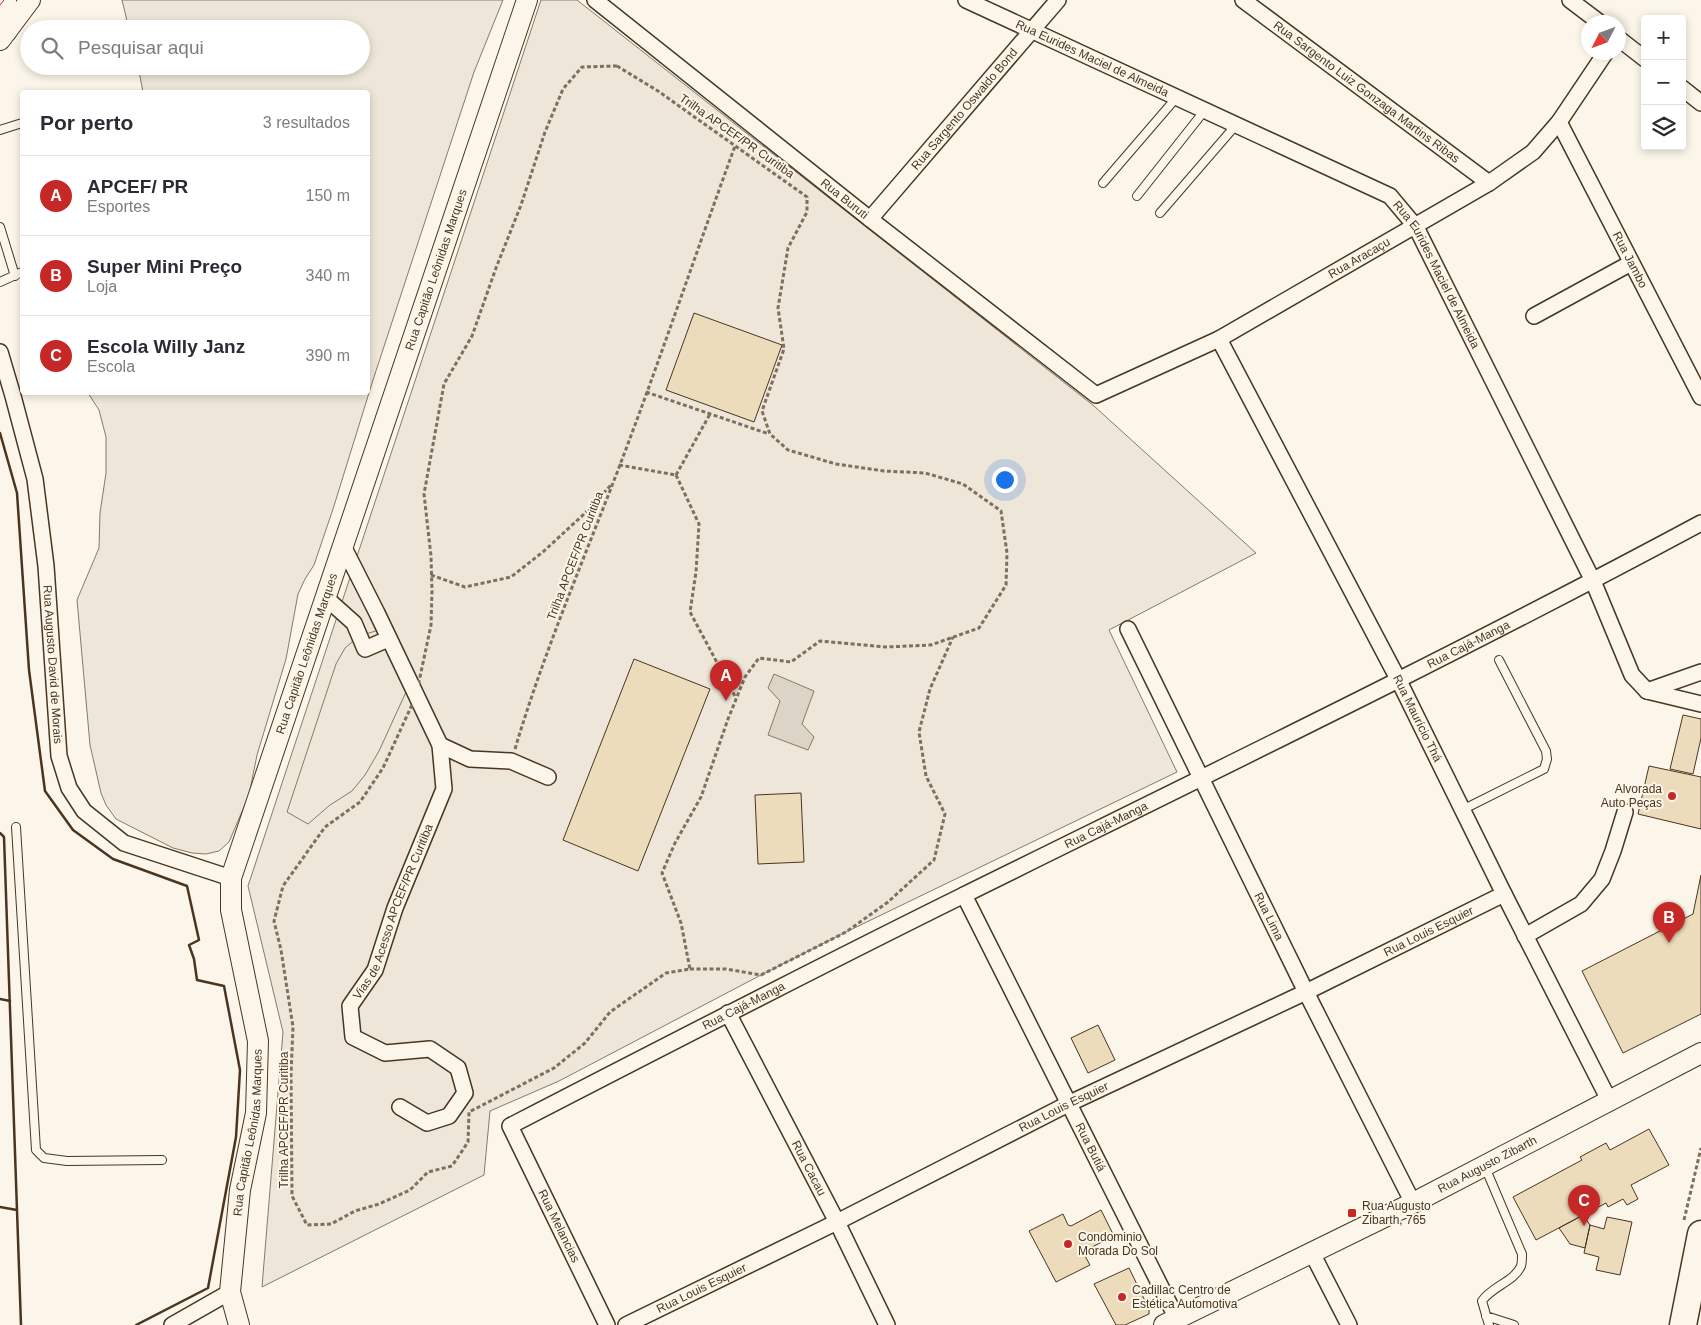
<!DOCTYPE html>
<html lang="pt">
<head>
<meta charset="utf-8">
<style>
	:root { --surface:#fff; --page:#f7f7f7; --text:#2b2b33; --muted:#7c7c81; --line:#e1e1e2; --accent:#c62828 }
	body { margin:0; font-family:Helvetica,sans-serif; background:var(--page); color:var(--text) }
	.controls { position:absolute; right:15px; top:15px; display:grid; overflow:hidden; border-radius:5px; box-shadow:0 2px 8px #0003 }
	.controls button { width:45px; height:45px; display:grid; place-items:center; padding:0; border:0; border-bottom:1px solid var(--line); background:var(--surface); color:var(--text); font:25px sans-serif }
	.compass { position:absolute; left:1581px; top:15px; width:45px; height:45px; border-radius:50%; background:var(--surface); box-shadow:0 2px 8px #0003; rotate:228deg }
	.you { position:absolute; left:1004px; top:479px; width:18px; height:18px; margin:-12px; border:4px solid #fff; border-radius:50%; background:#1a73e8; box-shadow:0 0 0 8px #1a73e833 }
	.badge { display:grid; place-items:center; width:32px; height:32px; border-radius:50%; background:var(--accent); color:#fff; font-size:16px; font-weight:700 }
	.pin { position:absolute; translate:-50% -41px; filter:drop-shadow(0 1px 2px #0008) }
	.pin::after { content:''; position:absolute; top:26px; width:18px; height:15px; background:inherit; clip-path:polygon(0 0,100% 0,50% 100%) }
	.list { margin:0; padding:0; list-style:none }
	h2 { display:flex; justify-content:space-between; align-items:center; height:65px; margin:0; padding:0 20px; font-size:21px }
	h2 small { font-size:16px; font-weight:400; color:var(--muted) }
	.list li { display:grid; grid-template-columns:32px 1fr auto; gap:15px; align-items:center; box-sizing:border-box; height:80px; padding:0 20px; border-top:1px solid var(--line) }
	.list b { display:block; font-size:19px; white-space:nowrap }
	.list p { margin:0; font-size:16px; white-space:nowrap; color:var(--muted) }
	.list em { font-size:16px; font-style:normal; color:var(--muted) }
	.icon { flex:none; width:28px; height:28px; fill:none; stroke:currentColor; stroke-width:2; stroke-linecap:round; stroke-linejoin:round }
	.map { position:relative; flex:none; width:1701px; height:1325px; overflow:hidden }
	.search { position:absolute; background:var(--surface); box-shadow:0 2px 8px #0003; left:20px; top:20px; width:350px; height:55px; display:flex; align-items:center; gap:12px; box-sizing:border-box; padding:0 18px; border-radius:28px; color:var(--muted); font-size:19px }
	.panel { position:absolute; background:var(--surface); box-shadow:0 2px 8px #0003; left:20px; top:90px; width:350px; height:305px; border-radius:5px }
	.map>svg:first-child { display:block }
	.green { fill:#ede6d9; stroke:#887966 }
	.parking { fill:#ede7d9; stroke:#887966 }
	.water { fill:#dcd4c6; stroke:#887966 }
	.building { fill:#ecdcbc; stroke:#4a3520 }
	.lines { fill:none; stroke-linecap:round; stroke-linejoin:round }
	.lane-casing { stroke:#4a3520; stroke-width:10 }
	.street-casing { stroke:#4a3520; stroke-width:18 }
	.secondary-casing { stroke:#4a3520; stroke-width:22 }
	.highway-casing { stroke:#4a3520; stroke-width:29 }
	.path { stroke:#7f6f5c; stroke-width:3; stroke-dasharray:4 2.5; stroke-linecap:butt }
	.lane { stroke:#fbf6e9; stroke-width:8 }
	.street { stroke:#fbf6e9; stroke-width:15 }
	.secondary { stroke:#fbf6e9; stroke-width:20 }
	.highway { stroke:#fbf6e9; stroke-width:26 }
	.wall { stroke:#4a3520; stroke-width:2.5 }
	.power { stroke:#c62828; stroke-width:1; stroke-dasharray:18 4 2.5 4; stroke-linecap:butt }
	.poi-dot { fill:#c62828; stroke:#fbf6e9; stroke-width:2 }
	.labels { text-anchor:middle; dominant-baseline:central; stroke-width:4; stroke-linejoin:round; paint-order:stroke }
	.street-label { font-size:12px; fill:#4a3520; stroke:#fbf6e9 }
	.poi-label { font-size:12px; fill:#4a3520; stroke:#fbf6e9; text-anchor:start }
</style>
</head>
<body>
<div class="map">
<svg width="1701" height="1325" viewBox="0 0 1701 1325">
	<rect width="100%" height="100%" fill="#fbf6e9"/>
	<!-- green -->
	<path class="green" d="M 122,0 L 503,0 L 474,72 L 373,380 L 333,509 L 314,565 L 305,579 L 298,594 L 286,659 L 257,755 L 249,795 L 229,842 L 219,851 L 206,854 L 192,853 L 173,848 L 116,819 L 106,805 L 101,793 L 90,745 L 77,600 L 99,548 L 100,513 L 106,473 L 106,437 L 99,410 L 88,393 L 368,392 L 368,92 L 143,92 L 138,66 L 361,66 L 361,29 L 129,29 Z
		M 541,0 L 577,0 L 1094,406 L 1256,553 L 1109,630 L 1177,772 L 846,932 L 761,975 L 559,1081 L 490,1111 L 484,1175 L 262,1287 L 283,1032 L 248,886 Z"/>
	<!-- parking -->
	<path class="parking" d="M 379,630 L 406,692 L 379,751 L 365,775 L 352,791 L 330,805 L 308,824 L 287,812 L 336,664 L 345,648 L 359,636 Z"/>
	<!-- water -->
	<path class="water" d="M 774,674 L 814,691 L 802,724 L 814,737 L 808,750 L 768,735 L 780,701 L 768,688 Z"/>
	<!-- building -->
	<path class="building" d="M 694,313 L 782,345 L 754,422 L 666,390 Z
		M 634,659 L 710,689 L 638,871 L 563,840 Z
		M 1683,715 L 1701,719 L 1701,738 L 1693,774 L 1670,769 Z
		M 1649,766 L 1701,777 L 1701,829 L 1638,814 Z
		M 801,793 L 804,862 L 758,864 L 755,795 Z
		M 1701,875 L 1701,1014 L 1623,1053 L 1582,971 L 1693,914 Z
		M 1098,1025 L 1115,1060 L 1088,1073 L 1071,1038 Z
		M 1649,1129 L 1669,1165 L 1631,1185 L 1638,1199 L 1627,1205 L 1623,1199 L 1608,1207 L 1606,1203 L 1536,1240 L 1513,1197 L 1582,1160 L 1580,1157 L 1606,1143 L 1610,1150 Z
		M 1101,1210 L 1114,1236 L 1084,1251 L 1084,1254 L 1090,1265 L 1056,1282 L 1029,1231 L 1063,1214 L 1068,1225 L 1071,1226 Z
		M 1583,1215 L 1590,1225 L 1585,1248 L 1570,1244 L 1559,1228 Z
		M 1607,1217 L 1632,1222 L 1620,1275 L 1596,1270 L 1599,1257 L 1584,1253 L 1590,1225 L 1604,1229 Z
		M 1129,1268 L 1149,1309 L 1149,1314 L 1125,1325 L 1116,1325 L 1094,1284 Z"/>
	<g class="lines">
		<defs>
			<path id="lane" d="M 0,130 L 22,123
				M 1103,183 L 1177,97
				M 1137,196 L 1205,110
				M 1160,213 L 1236,125
				M 0,227 L 15,276
				M 0,282 L 22,272
				M 1462,810 L 1544,769 L 1547,759 L 1546,751 L 1499,660
				M 16,827 L 36,1150 L 44,1158 L 67,1161 L 162,1160
				M 1485,1167 L 1522,1254 C 1522,1257 1522,1263 1521,1266 C 1514,1282 1492,1286 1482,1301 L 1489,1325
				M 1486,1316 L 1514,1325"/>
			<g id="street">
				<path id="s1" d="M 595,0 L 870,219 L 1096,395 L 1219,339 L 1489,183 L 1533,152 L 1559,122 L 1606,52"/>
				<path id="s2" d="M 966,0 L 1390,196 L 1416,227 L 1593,581 L 1632,675 L 1647,691"/>
				<path id="s3" d="M 1243,0 L 1489,183"/>
				<path d="M 1570,0 L 1599,22"/>
				<path d="M 1618,38 L 1645,59"/>
				<path d="M 1682,88 L 1701,103"/>
				<path id="s4" d="M 1559,122 L 1701,397"/>
				<path id="s5" d="M 870,219 L 1058,0"/>
				<path d="M 1534,316 L 1631,263"/>
				<path id="s6" d="M 1219,339 L 1398,679 L 1504,894 L 1609,1100"/>
				<path id="s7" d="M 0,352 L 13,396 L 35,479 L 46,566 L 59,756 L 69,788 L 84,811 L 124,843 L 231,878"/>
				<path d="M 343,546 L 377,613 L 440,745 L 470,759 L 511,761 L 548,777"/>
				<path d="M 326,598 L 354,623 L 365,649 L 388,639"/>
				<path id="s8" d="M 1128,629 L 1306,992 L 1413,1203"/>
				<path d="M 1647,691 L 1701,672"/>
				<path d="M 1647,691 L 1701,704"/>
				<path id="s9" d="M 964,895 L 1177,1319"/>
				<path d="M 1525,936 L 1581,904 L 1602,879 L 1613,851 L 1625,812"/>
				<path id="s10" d="M 728,1013 L 837,1222 L 887,1325"/>
				<path id="s11" d="M 400,1107 L 427,1123 L 449,1116 L 465,1093 L 458,1068 L 430,1049 L 385,1053 L 353,1037 L 350,1006 L 375,970 L 395,908 L 444,789 L 440,745"/>
				<path d="M 1312,1253 L 1349,1325"/>
				<path d="M 172,1325 L 230,1292"/>
				<path id="s12" d="M 607,1325 L 510,1126 C 661,1048 812,970 964,895 C 1211,773 1459,653 1701,523"/>
				<path id="s13" d="M 626,1325 L 837,1222 L 1068,1104 L 1306,992 L 1504,894"/>
			</g>
			<g id="secondary">
				<path d="M 6,0 L 7,31"/>
				<path d="M 0,40 L 30,0"/>
				<path id="s14" d="M 239,1325 L 230,1292 L 240,1190 L 256,1113 L 258,1041 L 231,910 L 231,878 L 527,0"/>
				<path id="s15" d="M 1164,1325 L 1413,1203 L 1701,1053"/>
			</g>
			<path id="highway" d="M 1683,1325 L 1701,1234"/>
		</defs>
		<!-- lane casing -->
		<use href="#lane" class="lane-casing"/>
		<!-- street casing -->
		<use href="#street" class="street-casing"/>
		<!-- secondary casing -->
		<use href="#secondary" class="secondary-casing"/>
		<!-- highway casing -->
		<use href="#highway" class="highway-casing"/>
		<!-- path -->
		<path class="path" d="M 617,66 L 658,91 L 807,197 L 807,212 L 788,248 L 778,308 L 784,349 L 762,411 L 770,434 L 788,450 L 836,464 L 884,471 L 925,473 L 963,484 L 1001,511 L 1007,553 L 1006,585 L 979,628 L 931,645 L 886,647 L 820,641 L 791,662 L 759,658 L 745,677 L 728,719 L 701,797 L 675,843 L 662,873 L 681,923 L 690,969 L 666,973 L 610,1012 L 585,1043 L 554,1068 L 469,1112 L 468,1142 L 452,1166 L 428,1172 L 410,1190 L 379,1204 L 355,1211 L 331,1224 L 307,1225 L 292,1196 L 291,1074 L 293,1027 L 281,950 L 274,921 L 283,886 L 325,827 L 360,802 L 383,768 L 416,696 L 431,625 L 432,591 L 431,556 L 424,494 L 444,384 L 472,336 L 496,268 L 521,205 L 545,132 L 563,89 L 582,67 Z
			M 646,392 L 769,434
			M 619,465 L 676,475
			M 676,475 L 699,524 L 696,572 L 690,612 L 736,698
			M 676,475 L 710,414
			M 431,575 L 465,587 L 511,577 L 544,551 L 583,515 L 611,485
			M 515,749 C 542,658 579,571 613,483 C 656,372 694,258 735,146
			M 690,969 L 726,969 L 761,975 L 846,932 L 888,902 L 934,860 L 945,814 L 926,776 L 919,732 L 930,689 L 953,637
			M 1684,1220 L 1701,1148"/>
		<!-- lane -->
		<use href="#lane" class="lane"/>
		<!-- street -->
		<use href="#street" class="street"/>
		<!-- secondary -->
		<use href="#secondary" class="secondary"/>
		<!-- highway -->
		<use href="#highway" class="highway"/>
		<!-- wall -->
		<path class="wall" d="M 0,433 L 17,493 L 29,670 L 45,791 L 73,830 L 113,859 L 187,886 L 199,940 L 189,945 L 194,959 L 197,980 L 224,986 L 240,1070 L 236,1137 L 208,1288 L 136,1325
			M 0,833 L 4,837 L 21,1325
			M 0,999 L 10,1001
			M 0,1207 L 17,1210"/>
		<!-- power -->
		<path class="power" d="M 0,5 L 4,0"/>
	</g>
	<!-- markers -->
	<g class="poi-dot">
		<circle cx="1672" cy="796" r="5"/>
		<rect x="1347" y="1208" width="10" height="10" rx="2.5"/>
		<circle cx="1068" cy="1244" r="5"/>
		<circle cx="1122" cy="1297" r="5"/>
	</g>
	<g class="labels">
		<!-- street labels -->
		<g class="street-label">
			<text stroke="none"><textPath href="#s2" startOffset="139">Rua Eurides Maciel de Almeida</textPath></text>
			<text stroke="none"><textPath href="#s3" startOffset="154">Rua Sargento Luiz Gonzaga Martins Ribas</textPath></text>
			<text stroke="none"><textPath href="#s5" startOffset="145">Rua Sargento Oswaldo Bond</textPath></text>
			<text transform="translate(737 136) rotate(35)">Trilha APCEF/PR Curitiba</text>
			<text stroke="none"><textPath href="#s1" startOffset="319">Rua Buruti</textPath></text>
			<text stroke="none"><textPath href="#s1" startOffset="935">Rua Aracaçu</textPath></text>
			<text stroke="none"><textPath href="#s4" startOffset="155">Rua Jambo</textPath></text>
			<text stroke="none"><textPath href="#s14" startOffset="1095">Rua Capitão Leônidas Marques</textPath></text>
			<text stroke="none"><textPath href="#s2" startOffset="559">Rua Eurides Maciel de Almeida</textPath></text>
			<text transform="translate(575 556) rotate(-69)">Trilha APCEF/PR Curitiba</text>
			<text stroke="none"><textPath href="#s12" startOffset="1294">Rua Cajá-Manga</textPath></text>
			<text stroke="none"><textPath href="#s14" startOffset="690">Rua Capitão Leônidas Marques</textPath></text>
			<text stroke="none"><textPath href="#s7" startOffset="318">Rua Augusto David de Morais</textPath></text>
			<text stroke="none"><textPath href="#s6" startOffset="428">Rua Maurício Thá</textPath></text>
			<text stroke="none"><textPath href="#s12" startOffset="889">Rua Cajá-Manga</textPath></text>
			<text stroke="none"><textPath href="#s11" startOffset="359">Vias de Acesso APCEF/PR Curitiba</textPath></text>
			<text stroke="none"><textPath href="#s8" startOffset="320">Rua Lima</textPath></text>
			<text stroke="none"><textPath href="#s13" startOffset="894">Rua Louis Esquier</textPath></text>
			<text stroke="none"><textPath href="#s12" startOffset="484">Rua Cajá-Manga</textPath></text>
			<text stroke="none"><textPath href="#s13" startOffset="489">Rua Louis Esquier</textPath></text>
			<text transform="translate(284 1120) rotate(-90)">Trilha APCEF/PR Curitiba</text>
			<text stroke="none"><textPath href="#s14" startOffset="195">Rua Capitão Leônidas Marques</textPath></text>
			<text stroke="none"><textPath href="#s9" startOffset="282">Rua Butiá</textPath></text>
			<text stroke="none"><textPath href="#s15" startOffset="361">Rua Augusto Zibarth</textPath></text>
			<text stroke="none"><textPath href="#s10" startOffset="175">Rua Cacau</textPath></text>
			<text transform="translate(559 1226) rotate(64)">Rua Melancias</text>
			<text stroke="none"><textPath href="#s13" startOffset="84">Rua Louis Esquier</textPath></text>
		</g>
		<!-- poi labels -->
		<g class="poi-label">
			<text x="1662" y="789" text-anchor="end">Alvorada<tspan x="1662" dy="14">Auto Peças</tspan></text>
			<text x="1362" y="1206">Rua Augusto<tspan x="1362" dy="14">Zibarth, 765</tspan></text>
			<text x="1078" y="1237">Condominio<tspan x="1078" dy="14">Morada Do Sol</tspan></text>
			<text x="1132" y="1290">Cadillac Centro de<tspan x="1132" dy="14">Estética Automotiva</tspan></text>
		</g>
	</g>
</svg>
<div class="controls">
<button>+</button>
<button>−</button>
<button><svg class="icon" aria-label="layers" viewBox="0 0 24 24"><path d="M12 4l9 5-9 5-9-5zM3 14l9 5 9-5"/></svg></button>
</div>
<svg class="compass" viewBox="-18 -18 36 36"><path d="M0-13l5 13h-10z" fill="#e53935"/><path d="M0 13l5-13h-10z" fill="#7c7c81"/></svg>
<div class="you"></div>
<div class="pin badge" style="left:726px;top:701px">A</div>
<div class="pin badge" style="left:1669px;top:943px">B</div>
<div class="pin badge" style="left:1584px;top:1226px">C</div>
<div class="search"><svg class="icon" aria-label="search" viewBox="0 0 24 24"><circle cx="10" cy="10" r="6"/><path d="M15 15l6 6"/></svg>Pesquisar aqui</div>
<section class="panel">
<h2>Por perto<small>3 resultados</small></h2>
<ul class="list">
<li><span class="badge">A</span><div><b>APCEF/ PR</b><p>Esportes</p></div><em>150 m</em></li>
<li><span class="badge">B</span><div><b>Super Mini Preço</b><p>Loja</p></div><em>340 m</em></li>
<li><span class="badge">C</span><div><b>Escola Willy Janz</b><p>Escola</p></div><em>390 m</em></li>
</ul>
</section>
</div>
</body>
</html>
